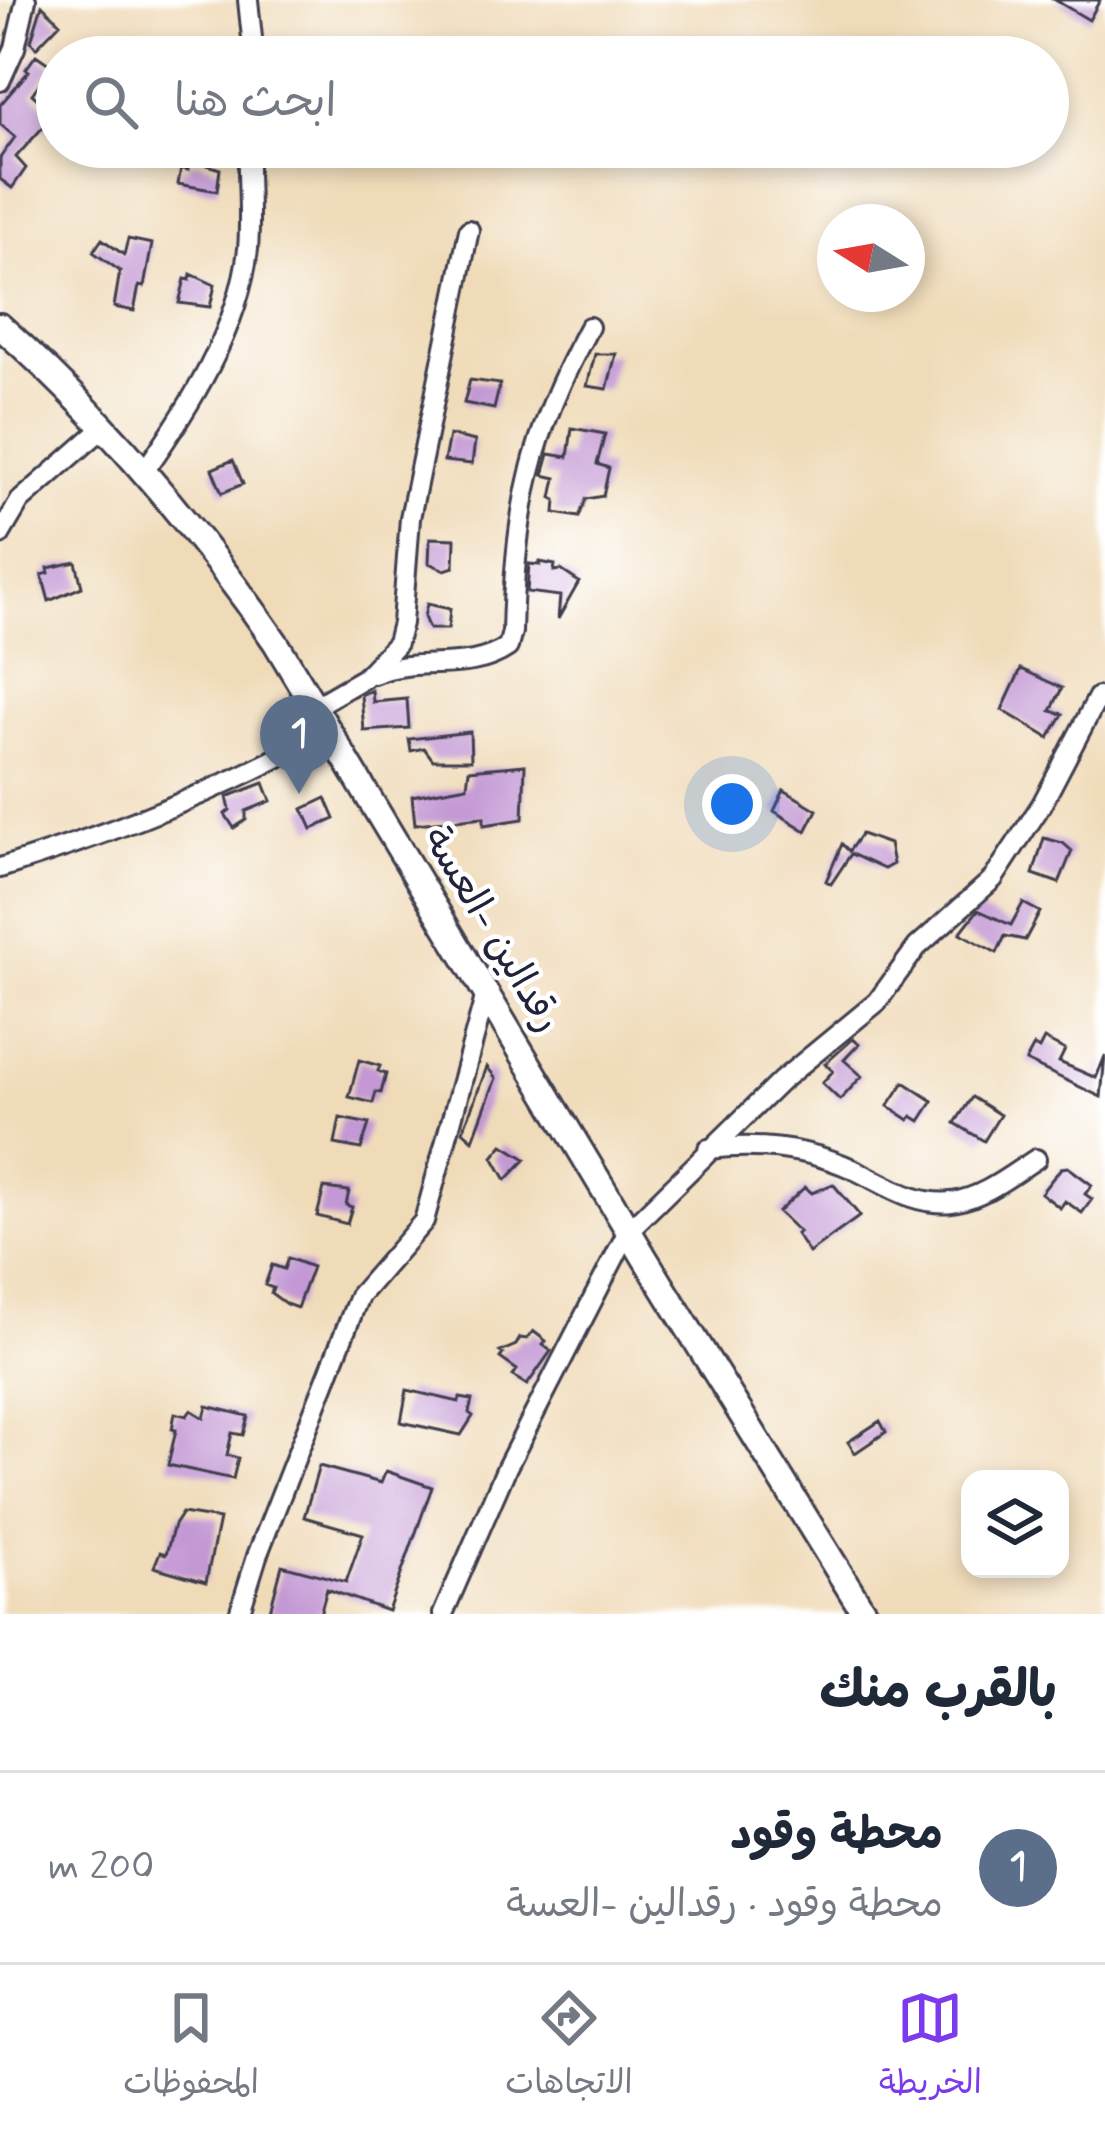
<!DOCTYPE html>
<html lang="ar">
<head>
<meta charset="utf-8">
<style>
	:root { --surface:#fff; --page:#f6f6f7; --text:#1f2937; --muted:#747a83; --line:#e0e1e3; --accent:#7c3aed }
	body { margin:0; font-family:Mynerve,"Playpen Sans Arabic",sans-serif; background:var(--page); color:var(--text); direction:rtl }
	.controls { position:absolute; right:36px; bottom:36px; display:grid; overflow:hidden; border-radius:24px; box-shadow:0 6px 18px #0003 }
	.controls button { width:108px; height:108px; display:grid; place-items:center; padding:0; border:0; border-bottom:3px solid var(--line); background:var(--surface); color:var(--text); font:60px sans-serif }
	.compass { position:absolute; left:817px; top:204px; width:108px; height:108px; border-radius:50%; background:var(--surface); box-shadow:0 6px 18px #0003; rotate:281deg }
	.you { position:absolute; left:732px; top:804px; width:42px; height:42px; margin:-30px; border:9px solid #fff; border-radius:50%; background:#1a73e8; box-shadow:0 0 0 18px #1a73e833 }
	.badge { display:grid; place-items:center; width:78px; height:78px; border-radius:50%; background:var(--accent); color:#fff; font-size:39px; font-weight:700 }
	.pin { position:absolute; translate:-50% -99px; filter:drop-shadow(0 3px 6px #0008) }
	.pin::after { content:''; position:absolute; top:63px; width:42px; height:36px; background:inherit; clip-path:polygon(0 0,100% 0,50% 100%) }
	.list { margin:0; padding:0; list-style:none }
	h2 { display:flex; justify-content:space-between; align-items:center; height:156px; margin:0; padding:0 48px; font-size:51px }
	h2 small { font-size:39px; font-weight:400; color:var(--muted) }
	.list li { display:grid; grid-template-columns:78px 1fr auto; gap:36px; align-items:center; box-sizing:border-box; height:192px; padding:0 48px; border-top:3px solid var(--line) }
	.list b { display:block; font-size:45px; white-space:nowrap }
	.list p { margin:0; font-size:39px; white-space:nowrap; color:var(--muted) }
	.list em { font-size:39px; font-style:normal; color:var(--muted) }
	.icon { flex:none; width:66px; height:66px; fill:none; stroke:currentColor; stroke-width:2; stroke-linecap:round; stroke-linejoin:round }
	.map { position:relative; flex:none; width:1105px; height:1614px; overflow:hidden; direction:ltr }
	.search { position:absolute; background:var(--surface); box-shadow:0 6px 18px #0003; left:36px; right:36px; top:36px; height:132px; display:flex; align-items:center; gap:30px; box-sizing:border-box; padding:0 42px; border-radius:66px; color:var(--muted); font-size:45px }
	.sheet { height:348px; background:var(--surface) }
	nav { display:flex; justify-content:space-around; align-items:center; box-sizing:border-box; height:168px; border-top:3px solid var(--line); background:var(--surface); font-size:33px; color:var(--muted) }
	nav a { display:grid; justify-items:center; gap:6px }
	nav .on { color:var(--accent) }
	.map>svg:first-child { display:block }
	.building { fill:#c398d4 }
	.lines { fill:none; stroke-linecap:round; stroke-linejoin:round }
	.minor-casing { stroke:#413e4e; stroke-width:24 }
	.major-casing { stroke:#413e4e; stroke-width:30 }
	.minor { stroke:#fff; stroke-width:18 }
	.major { stroke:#fff; stroke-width:24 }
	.labels { text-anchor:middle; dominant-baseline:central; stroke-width:9; stroke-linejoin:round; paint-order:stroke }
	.street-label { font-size:39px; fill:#22223b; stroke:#fff }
</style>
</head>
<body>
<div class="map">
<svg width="1105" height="1614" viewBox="0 0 1105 1614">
	<rect width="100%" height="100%" fill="#fff"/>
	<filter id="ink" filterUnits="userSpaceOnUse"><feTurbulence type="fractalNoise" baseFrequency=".00833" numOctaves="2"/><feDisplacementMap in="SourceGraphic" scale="24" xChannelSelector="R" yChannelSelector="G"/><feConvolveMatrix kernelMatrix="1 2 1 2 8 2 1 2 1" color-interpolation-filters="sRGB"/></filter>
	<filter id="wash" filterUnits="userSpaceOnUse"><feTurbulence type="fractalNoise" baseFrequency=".004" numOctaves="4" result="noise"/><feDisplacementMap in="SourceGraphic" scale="48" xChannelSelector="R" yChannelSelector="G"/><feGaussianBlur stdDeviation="2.7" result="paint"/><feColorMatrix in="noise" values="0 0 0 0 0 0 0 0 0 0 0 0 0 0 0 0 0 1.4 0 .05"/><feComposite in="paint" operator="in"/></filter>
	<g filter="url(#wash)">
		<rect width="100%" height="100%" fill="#f0dbb9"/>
		<g id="blocks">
			<!-- building -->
			<path class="building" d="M 1055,0 L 1100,0 L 1089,20 Z
				M 42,5 L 60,23 L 36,48 L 31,41 Z
				M 36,55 L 52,66 L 32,94 L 57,117 L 57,136 L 45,125 L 16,157 L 26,168 L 12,188 L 0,179 L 0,158 L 15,137 L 0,124 L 0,105 L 29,71 L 26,69 Z
				M 198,162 L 220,169 L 217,191 L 178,184 L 181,168 L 188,170 L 189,164 Z
				M 102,239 L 124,255 L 128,239 L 152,244 L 144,287 L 139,286 L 134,311 L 114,307 L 120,271 L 93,252 Z
				M 191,274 L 215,285 L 210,307 L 179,303 L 185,279 L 190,280 Z
				M 595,354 L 616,354 L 607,389 L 587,386 Z
				M 470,380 L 500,384 L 494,409 L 464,403 Z
				M 572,428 L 605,434 L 597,464 L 609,468 L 603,496 L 586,499 L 579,517 L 555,513 L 556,500 L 552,498 L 556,478 L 543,475 L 549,454 L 568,457 Z
				M 449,435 L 475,441 L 472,464 L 444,461 Z
				M 233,460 L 243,484 L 222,493 L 212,469 Z
				M 430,538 L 455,539 L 454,567 L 445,570 L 429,563 Z
				M 76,562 L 82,587 L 49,601 L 42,575 L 49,573 L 48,568 Z
				M 540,562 L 555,565 L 554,571 L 561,570 L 579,582 L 558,619 L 560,596 L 527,592 L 529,564 L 540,565 Z
				M 427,604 L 450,609 L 448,629 L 429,629 L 424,617 Z
				M 1021,669 L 1062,688 L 1051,711 L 1063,714 L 1049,738 L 1002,710 Z
				M 372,690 L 373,702 L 407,699 L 409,728 L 364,731 L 361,695 Z
				M 470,732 L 471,760 L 433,760 L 424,748 L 411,751 L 409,739 Z
				M 525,765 L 523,819 L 484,825 L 484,817 L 415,824 L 412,796 L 467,786 L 469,770 Z
				M 264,783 L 271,801 L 246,811 L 246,820 L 234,828 L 225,814 L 230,810 L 227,797 Z
				M 784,790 L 817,810 L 806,831 L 774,811 Z
				M 326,798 L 335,819 L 312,829 L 303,809 Z
				M 861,834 L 889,844 L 893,864 L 884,869 L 851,854 L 831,884 L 826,881 L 842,844 L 849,851 Z
				M 1044,838 L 1063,843 L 1072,851 L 1059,883 L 1033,874 Z
				M 1023,903 L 1040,912 L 1025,940 L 1005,936 L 997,953 L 960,933 L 978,910 L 1011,925 Z
				M 853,1039 L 859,1044 L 844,1060 L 862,1076 L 840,1100 L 822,1083 L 833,1071 L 825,1064 Z
				M 1044,1039 L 1065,1050 L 1059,1062 L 1096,1078 L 1105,1056 L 1101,1097 L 1026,1061 L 1034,1046 L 1039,1049 Z
				M 359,1060 L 380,1066 L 378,1071 L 386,1074 L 381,1093 L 376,1092 L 373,1103 L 349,1097 Z
				M 487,1067 L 496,1078 L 473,1140 L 463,1131 Z
				M 904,1082 L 933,1101 L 920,1121 L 912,1116 L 909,1120 L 888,1106 Z
				M 972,1097 L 1000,1115 L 984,1141 L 955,1123 Z
				M 340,1118 L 369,1124 L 361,1149 L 335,1144 Z
				M 503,1145 L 526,1159 L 506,1180 L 493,1157 Z
				M 1068,1167 L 1092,1185 L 1085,1194 L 1092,1199 L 1082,1213 L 1065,1201 L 1060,1208 L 1041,1193 L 1061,1168 Z
				M 833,1184 L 860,1216 L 809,1253 L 796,1234 L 799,1232 L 778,1212 L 805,1187 L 812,1193 Z
				M 324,1188 L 349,1191 L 346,1205 L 352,1207 L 347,1224 L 317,1216 Z
				M 288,1258 L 312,1267 L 297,1308 L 286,1304 L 271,1293 L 273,1288 L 265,1285 L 272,1265 L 284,1269 Z
				M 533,1331 L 546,1341 L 543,1345 L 551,1351 L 527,1385 L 513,1376 L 517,1370 L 500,1358 L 503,1354 L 500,1352 L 516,1345 L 520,1338 L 527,1339 Z
				M 407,1390 L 459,1402 L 460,1398 L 472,1400 L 469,1413 L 473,1416 L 461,1435 L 401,1422 Z
				M 207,1406 L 248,1416 L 243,1435 L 232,1433 L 227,1455 L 238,1458 L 233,1479 L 168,1465 L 176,1430 L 172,1429 L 175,1413 L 187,1416 L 191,1410 L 204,1418 Z
				M 880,1421 L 886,1432 L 855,1453 L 848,1442 Z
				M 319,1466 L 381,1483 L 386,1471 L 432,1487 L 388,1611 L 327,1589 L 320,1614 L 269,1614 L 282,1565 L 346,1582 L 363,1534 L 304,1517 Z
				M 182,1513 L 219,1519 L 206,1582 L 154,1567 L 160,1552 L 166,1554 L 174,1525 Z"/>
		</g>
	</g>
	<g filter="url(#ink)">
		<use href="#blocks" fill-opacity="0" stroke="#413e4e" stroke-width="3"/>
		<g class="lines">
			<defs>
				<path id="minor" d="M 248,0 L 254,57
					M 0,81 L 15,48 L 26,0
					M 143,473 C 189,408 239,329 248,249 C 251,216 247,180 248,147
					M 0,535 L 20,501 L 102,429
					M 374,674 C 419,655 467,675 508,647 L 512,632 C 515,509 530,436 589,327
					M 312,708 L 364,678 L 397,643 L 402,623 L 410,518 L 469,230
					M 0,868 C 113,833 224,790 327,731
					M 708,1149 C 759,1143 808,1148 855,1170 C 887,1185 915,1206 952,1202 C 983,1198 1011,1175 1036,1159
					M 239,1614 L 257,1556 L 359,1296 L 424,1221 L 487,990
					M 443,1614 L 507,1467 L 628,1231 L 781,1081 L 877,1002 L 917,947 L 993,879 L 1042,804 L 1098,697"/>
				<path id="major" d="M 0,326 C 104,418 197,529 276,643 L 646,1260 L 865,1614"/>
			</defs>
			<!-- minor casing -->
			<use href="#minor" class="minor-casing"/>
			<!-- major casing -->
			<use href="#major" class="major-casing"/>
			<!-- minor -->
			<use href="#minor" class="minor"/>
			<!-- major -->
			<use href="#major" class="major"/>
		</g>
	</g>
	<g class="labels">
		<!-- street labels -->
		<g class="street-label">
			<text transform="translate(491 930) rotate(59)">رقدالين -العسة</text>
		</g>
	</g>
</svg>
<div class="controls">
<button><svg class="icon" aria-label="layers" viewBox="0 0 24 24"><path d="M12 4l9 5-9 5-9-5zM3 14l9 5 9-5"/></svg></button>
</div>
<svg class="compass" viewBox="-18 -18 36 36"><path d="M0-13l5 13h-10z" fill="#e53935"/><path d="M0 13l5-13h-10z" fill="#747a83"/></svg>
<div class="you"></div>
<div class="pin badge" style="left:299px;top:794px;background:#5c6f8a">1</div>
<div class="search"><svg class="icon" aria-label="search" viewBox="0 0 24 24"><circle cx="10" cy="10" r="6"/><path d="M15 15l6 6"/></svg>ابحث هنا</div>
</div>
<section class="sheet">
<h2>بالقرب منك<small></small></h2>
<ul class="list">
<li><span class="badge" style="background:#5c6f8a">1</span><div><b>محطة وقود</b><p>محطة وقود · رقدالين -العسة</p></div><em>200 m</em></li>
</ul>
</section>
<nav>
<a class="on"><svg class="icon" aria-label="map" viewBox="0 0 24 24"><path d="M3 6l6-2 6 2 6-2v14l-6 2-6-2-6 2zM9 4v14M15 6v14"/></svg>الخريطة</a>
<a><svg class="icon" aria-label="directions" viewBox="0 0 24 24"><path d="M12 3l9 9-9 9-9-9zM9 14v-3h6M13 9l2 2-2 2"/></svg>الاتجاهات</a>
<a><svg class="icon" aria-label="saved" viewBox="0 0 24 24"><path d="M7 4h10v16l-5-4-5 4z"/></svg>المحفوظات</a>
</nav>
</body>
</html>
